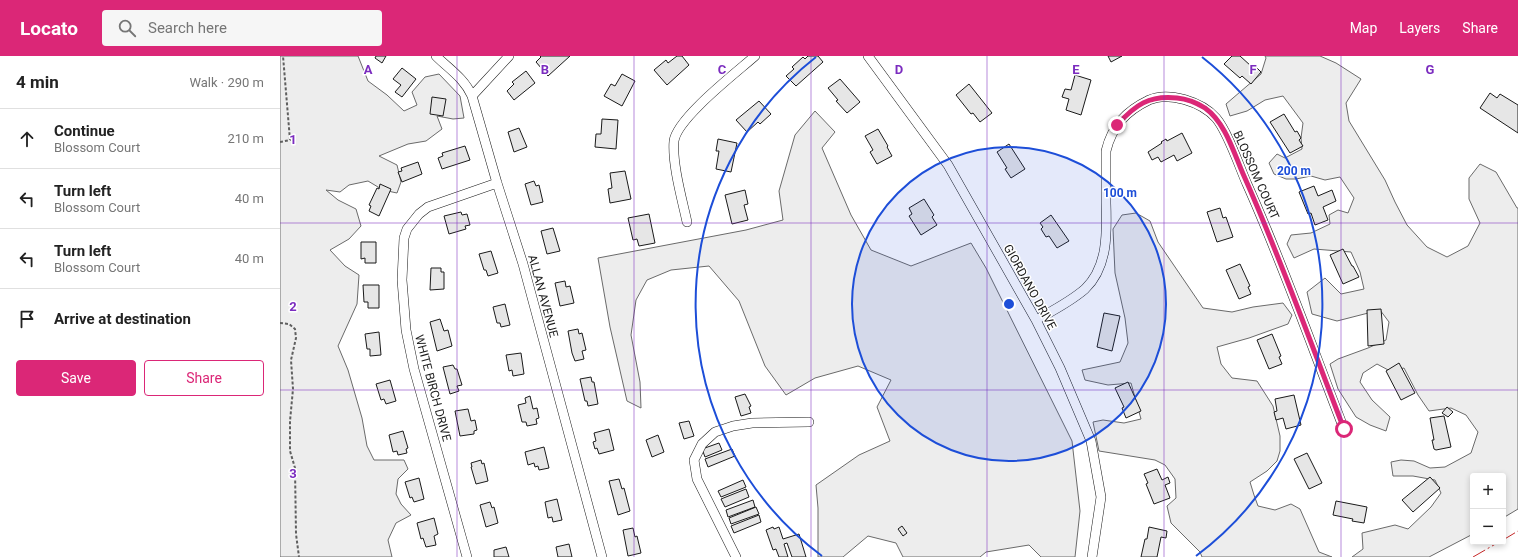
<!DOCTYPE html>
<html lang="en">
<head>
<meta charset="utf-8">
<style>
	:root { --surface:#fff; --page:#f6f6f6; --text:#222; --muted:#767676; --line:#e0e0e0; --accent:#db2777 }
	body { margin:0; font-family:Roboto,sans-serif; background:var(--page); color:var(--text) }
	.controls { position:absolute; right:12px; bottom:12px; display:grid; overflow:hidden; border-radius:4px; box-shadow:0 2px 6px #0003 }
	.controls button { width:36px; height:36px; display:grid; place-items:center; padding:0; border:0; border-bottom:1px solid var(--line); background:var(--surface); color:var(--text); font:20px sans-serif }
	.stop { position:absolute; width:12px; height:12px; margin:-9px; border:3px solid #db2777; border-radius:50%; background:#fff }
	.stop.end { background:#db2777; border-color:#fff; box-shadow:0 1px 4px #0008 }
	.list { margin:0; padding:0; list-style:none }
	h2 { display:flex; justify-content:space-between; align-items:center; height:52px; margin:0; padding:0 16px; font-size:17px }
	h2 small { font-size:13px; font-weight:400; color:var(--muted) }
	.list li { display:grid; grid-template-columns:26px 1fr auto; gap:12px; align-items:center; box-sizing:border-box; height:60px; padding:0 16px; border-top:1px solid var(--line) }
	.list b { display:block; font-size:15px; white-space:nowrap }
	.list p { margin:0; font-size:13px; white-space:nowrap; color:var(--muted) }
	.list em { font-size:13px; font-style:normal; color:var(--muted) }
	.actions { display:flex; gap:8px; padding:12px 16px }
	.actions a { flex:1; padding:9px 0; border:1px solid var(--accent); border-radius:4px; text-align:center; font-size:14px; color:var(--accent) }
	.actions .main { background:var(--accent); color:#fff }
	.icon { flex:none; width:22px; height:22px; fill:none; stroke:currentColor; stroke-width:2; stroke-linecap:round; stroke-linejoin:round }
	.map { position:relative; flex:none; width:1238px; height:501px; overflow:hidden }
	header { display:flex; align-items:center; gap:24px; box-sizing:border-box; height:56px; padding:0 20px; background:var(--accent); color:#fff }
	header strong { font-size:19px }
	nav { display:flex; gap:22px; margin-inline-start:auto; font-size:14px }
	.search { width:280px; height:36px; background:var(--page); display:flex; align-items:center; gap:10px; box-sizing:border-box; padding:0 14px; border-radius:4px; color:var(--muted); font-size:15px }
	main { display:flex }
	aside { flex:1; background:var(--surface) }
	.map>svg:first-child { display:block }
	.built { fill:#ededed; stroke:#6a6a6a }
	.building { fill:#e6e6e6; stroke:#1a1a1a }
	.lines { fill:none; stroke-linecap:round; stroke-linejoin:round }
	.minor-casing { stroke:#1a1a1a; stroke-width:10 }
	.path { stroke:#5f5f5f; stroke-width:2; stroke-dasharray:3 2; stroke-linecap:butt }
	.minor { stroke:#fff; stroke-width:9 }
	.power { stroke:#c62828; stroke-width:1; stroke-dasharray:14 3 2 3; stroke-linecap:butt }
	.route { stroke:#db2777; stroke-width:5 }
	.grid { fill:none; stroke:#7b2cbf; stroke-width:1; stroke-opacity:0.55 }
	.ring { fill:none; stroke:#1d4ed8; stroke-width:2 }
	.labels { text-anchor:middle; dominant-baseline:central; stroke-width:3; stroke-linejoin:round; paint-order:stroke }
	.street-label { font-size:12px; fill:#1a1a1a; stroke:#fff }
	.grid-label { font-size:13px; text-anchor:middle; font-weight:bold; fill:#7b2cbf; stroke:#fff; stroke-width:3; stroke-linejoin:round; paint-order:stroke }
	.centre { fill:#1d4ed8; stroke:#fff; stroke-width:2 }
	.ring-label { font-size:12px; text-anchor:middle; font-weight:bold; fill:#1d4ed8; stroke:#fff; stroke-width:3; stroke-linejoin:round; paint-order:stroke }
</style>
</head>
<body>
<header>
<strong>Locato</strong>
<div class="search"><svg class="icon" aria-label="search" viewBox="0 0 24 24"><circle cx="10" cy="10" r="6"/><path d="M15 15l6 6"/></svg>Search here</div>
<nav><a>Map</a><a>Layers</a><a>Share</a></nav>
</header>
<main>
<aside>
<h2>4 min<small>Walk · 290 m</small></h2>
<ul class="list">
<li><svg class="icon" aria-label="ahead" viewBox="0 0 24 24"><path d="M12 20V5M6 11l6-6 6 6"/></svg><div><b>Continue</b><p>Blossom Court</p></div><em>210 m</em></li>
<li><svg class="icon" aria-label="left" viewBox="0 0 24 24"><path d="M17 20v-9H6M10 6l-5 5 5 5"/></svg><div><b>Turn left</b><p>Blossom Court</p></div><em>40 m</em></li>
<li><svg class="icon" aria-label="left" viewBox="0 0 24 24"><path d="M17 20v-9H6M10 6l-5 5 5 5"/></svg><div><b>Turn left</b><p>Blossom Court</p></div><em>40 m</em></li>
<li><svg class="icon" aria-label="arrive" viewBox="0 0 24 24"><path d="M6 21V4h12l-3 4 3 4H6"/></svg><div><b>Arrive at destination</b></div></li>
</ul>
<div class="actions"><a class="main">Save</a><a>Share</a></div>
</aside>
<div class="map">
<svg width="1238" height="501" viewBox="0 0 1238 501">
	<rect width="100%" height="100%" fill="#fff"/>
	<!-- built -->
	<path class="built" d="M 0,0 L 78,0 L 88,25 L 107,39 L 124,55 L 137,49 L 132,36 L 145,21 L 159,18 L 180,40 L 184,62 L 173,63 L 157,60 L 162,73 L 146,85 L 128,88 L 99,100 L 117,109 L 121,126 L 117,137 L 103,134 L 88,125 L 69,129 L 60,136 L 46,134 L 58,144 L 76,153 L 81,170 L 69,183 L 50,194 L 65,210 L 79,219 L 77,248 L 58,290 L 68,314 L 82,362 L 87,390 L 94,404 L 124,404 L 128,413 L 118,423 L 116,438 L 121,448 L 131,459 L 116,467 L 108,484 L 112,501 L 0,501 Z
		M 985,0 L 1040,0 L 1056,7 L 1081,23 L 1066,47 L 1069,65 L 1105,124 L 1115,146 L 1127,169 L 1147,191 L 1167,201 L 1188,190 L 1200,167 L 1189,143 L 1189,122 L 1200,108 L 1216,116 L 1237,152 L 1238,152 L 1238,453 L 1223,462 L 1223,420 L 1193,420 L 1193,478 L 1149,501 L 1072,501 L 1083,493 L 1082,477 L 1115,469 L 1128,473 L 1151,451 L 1161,437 L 1155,424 L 1133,420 L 1113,420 L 1111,406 L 1121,404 L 1134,405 L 1150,412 L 1165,411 L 1191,397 L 1198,376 L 1186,359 L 1171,352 L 1149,355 L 1138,339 L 1124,312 L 1110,315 L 1097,308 L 1083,317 L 1080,326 L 1092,344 L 1110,361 L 1106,375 L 1090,369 L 1076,361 L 1058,333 L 1050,308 L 1058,303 L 1088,292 L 1106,284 L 1109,266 L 1100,254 L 1057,265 L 1032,258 L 1027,236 L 1045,222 L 1061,238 L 1084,233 L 1080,216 L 1071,196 L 1034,193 L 1014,202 L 1007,188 L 1011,179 L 1031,177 L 1050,168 L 1049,159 L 1058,154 L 1068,157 L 1074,142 L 1060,121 L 1045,124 L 1031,120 L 1016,123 L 1006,123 L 994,118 L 989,107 L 997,98 L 1005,102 L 1022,93 L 1021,82 L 1023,67 L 1003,40 L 985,44 L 967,55 L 950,60 L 946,48 L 981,18 L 986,2 Z
		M 535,55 L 555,76 L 542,92 L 571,159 L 591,194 L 631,210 L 691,187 L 706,212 L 792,385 L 800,455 L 795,501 L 761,501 L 749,489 L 706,496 L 700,501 L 623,501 L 616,487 L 588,480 L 563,501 L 538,501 L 538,452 L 536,429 L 579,399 L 610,385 L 597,351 L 611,324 L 578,310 L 535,322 L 506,339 L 485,310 L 459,245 L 429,210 L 391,214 L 367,224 L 356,244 L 351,279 L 360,326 L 361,352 L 347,345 L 330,271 L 318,202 L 466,174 L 503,164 L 499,135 L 515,79 Z
		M 856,157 L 870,165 L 878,186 L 923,252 L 952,256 L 973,251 L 1003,247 L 1012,259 L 1008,268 L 969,282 L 937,291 L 941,308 L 952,322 L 977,325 L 993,350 L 1000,380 L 1000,395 L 997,405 L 987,415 L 970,426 L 974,439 L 978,450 L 995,454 L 1011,448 L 1020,453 L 1039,496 L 1052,501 L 922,501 L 920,496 L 891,467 L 887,450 L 896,442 L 895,423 L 885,409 L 875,404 L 819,395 L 813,366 L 823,364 L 844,367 L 861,363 L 851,327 L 828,329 L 805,324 L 802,314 L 840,306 L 848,287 L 845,262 L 835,217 L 833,173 L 842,159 Z"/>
	<!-- building -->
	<path class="building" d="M 96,0 L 106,0 L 102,7 L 95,2 Z
		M 260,0 L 290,0 L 268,20 L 256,6 L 261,1 Z
		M 397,0 L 402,0 L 409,9 L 387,29 L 374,14 L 386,4 L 388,7 Z
		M 528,0 L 538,0 L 543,6 L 516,30 L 506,20 L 514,13 L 512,11 L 523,1 L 525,3 Z
		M 828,0 L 842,0 L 831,6 Z
		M 952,0 L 960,0 L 971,10 L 973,8 L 981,16 L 971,28 L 962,20 L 960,22 L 944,8 Z
		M 122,12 L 136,23 L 122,41 L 115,36 L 121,29 L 113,23 Z
		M 246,15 L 255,27 L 234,44 L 227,35 L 234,28 L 232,26 Z
		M 342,18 L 355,25 L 342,50 L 324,40 L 331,28 L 335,30 Z
		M 795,19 L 811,24 L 801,59 L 786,54 L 789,43 L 782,41 L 785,33 L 791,34 Z
		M 560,23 L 580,46 L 567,57 L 556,45 L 558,44 L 548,32 Z
		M 689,28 L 712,57 L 700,66 L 693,57 L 691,58 L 676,39 Z
		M 1210,37 L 1217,42 L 1220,38 L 1238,49 L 1238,77 L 1200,52 Z
		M 152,41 L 166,43 L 163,60 L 150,58 Z
		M 479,45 L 491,58 L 480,68 L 478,66 L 467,76 L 456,64 Z
		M 1004,58 L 1015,76 L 1017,75 L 1021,82 L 1019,84 L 1023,90 L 1010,97 L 990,66 Z
		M 322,63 L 338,64 L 336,93 L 315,91 L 316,78 L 321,78 Z
		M 239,72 L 247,91 L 234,96 L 228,76 Z
		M 598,73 L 608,90 L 607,91 L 612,100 L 597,108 L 590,96 L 593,94 L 585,80 Z
		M 902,77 L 912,97 L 897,105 L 894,99 L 881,106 L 878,101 L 872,104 L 868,96 L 882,87 L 881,86 L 886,83 L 887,85 Z
		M 438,83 L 457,87 L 451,116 L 436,113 L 439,95 L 436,95 Z
		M 729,88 L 745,113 L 731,122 L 725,113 L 727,112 L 717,96 Z
		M 185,90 L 190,104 L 162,113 L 158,102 L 163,100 L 162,97 Z
		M 138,106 L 142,118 L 122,126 L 118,116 L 122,115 L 121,112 Z
		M 345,115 L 351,143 L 330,147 L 328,133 L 332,132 L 330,117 Z
		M 254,125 L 256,130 L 259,129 L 263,146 L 251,149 L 245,128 Z
		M 100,128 L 111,133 L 99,160 L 89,155 L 91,150 L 89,149 L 97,132 L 99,133 Z
		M 1034,130 L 1038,140 L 1052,134 L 1056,145 L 1043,151 L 1048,164 L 1035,169 L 1031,157 L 1028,158 L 1019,136 Z
		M 465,134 L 468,148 L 464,149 L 468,164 L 452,168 L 445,139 Z
		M 644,143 L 654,159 L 652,161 L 657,169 L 641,179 L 629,160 L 632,158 L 629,152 Z
		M 940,152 L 943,162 L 946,161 L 953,181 L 937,186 L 927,156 Z
		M 181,156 L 182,159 L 187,158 L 190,169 L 185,170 L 186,173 L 169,178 L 164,160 Z
		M 369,158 L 375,187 L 359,190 L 357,183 L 353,184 L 348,162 Z
		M 771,159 L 789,185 L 777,192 L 769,180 L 766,181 L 761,173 L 763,171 L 760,167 Z
		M 273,172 L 280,195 L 267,198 L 261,175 Z
		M 81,186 L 96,186 L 96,207 L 85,207 L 85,202 L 81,203 Z
		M 1063,193 L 1072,210 L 1073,210 L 1079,221 L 1063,228 L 1050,199 Z
		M 211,195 L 218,217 L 208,220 L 206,214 L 204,214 L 199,198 Z
		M 960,208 L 970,230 L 968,231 L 971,238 L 959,243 L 946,214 Z
		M 151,212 L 161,212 L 161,216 L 164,216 L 164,233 L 150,234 Z
		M 285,225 L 286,231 L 290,230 L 294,247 L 280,250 L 275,227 Z
		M 83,229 L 99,229 L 99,252 L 88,252 L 88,246 L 84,246 Z
		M 225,248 L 230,269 L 221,271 L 220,267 L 217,267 L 213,251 Z
		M 1101,253 L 1104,288 L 1088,290 L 1087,254 Z
		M 824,257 L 840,260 L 832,295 L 817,291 Z
		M 160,263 L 164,275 L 168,274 L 172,290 L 157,295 L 150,266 Z
		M 298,273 L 299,278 L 302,277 L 306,294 L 302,295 L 304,303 L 295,305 L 292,297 L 288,275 Z
		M 99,276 L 101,299 L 90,300 L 90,293 L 87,293 L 85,278 Z
		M 992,278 L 1001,300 L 999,301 L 1002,308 L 989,313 L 977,284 Z
		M 241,297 L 244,318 L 233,320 L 232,314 L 229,315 L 226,299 Z
		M 1119,307 L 1135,337 L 1121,344 L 1106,315 Z
		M 173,309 L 175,313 L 177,313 L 182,329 L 177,330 L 179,335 L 170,338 L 163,311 Z
		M 311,321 L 312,326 L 314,326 L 318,348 L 308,350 L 307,345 L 305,345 L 300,323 Z
		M 110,324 L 116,345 L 106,348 L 104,343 L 101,344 L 96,328 Z
		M 848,326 L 861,355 L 846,362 L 842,352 L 844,351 L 835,332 Z
		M 465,338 L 471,350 L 469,351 L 471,357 L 461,360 L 455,341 Z
		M 1014,339 L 1021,369 L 1006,373 L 1003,362 L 996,364 L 994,356 L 997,355 L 995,343 Z
		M 250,340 L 253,353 L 257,352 L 259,362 L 256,363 L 257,368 L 247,370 L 246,366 L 242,366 L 238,349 L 246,347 L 245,342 Z
		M 1167,351 L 1173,356 L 1168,361 L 1162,357 Z
		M 188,353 L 191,365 L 195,364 L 197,374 L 194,375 L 194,378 L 180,380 L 175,355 Z
		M 1164,360 L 1171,391 L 1156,394 L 1154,393 L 1152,384 L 1154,384 L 1150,362 Z
		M 409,365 L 414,380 L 404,383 L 399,367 Z
		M 329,373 L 334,394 L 319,398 L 317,392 L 315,393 L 313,386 L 316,385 L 314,377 Z
		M 123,375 L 128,392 L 126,393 L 127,397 L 118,399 L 117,395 L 113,396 L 109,379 Z
		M 378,379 L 384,396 L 372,401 L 366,384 Z
		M 439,387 L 442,394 L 425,401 L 422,393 Z
		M 264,391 L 269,412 L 259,414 L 258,410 L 255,411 L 254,407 L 248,409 L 245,396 Z
		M 452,393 L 455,400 L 428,411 L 425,403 Z
		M 1027,397 L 1042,427 L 1029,433 L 1014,403 Z
		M 201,404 L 202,408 L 204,407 L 208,425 L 196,428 L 191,411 L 192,411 L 191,407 Z
		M 877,413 L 882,424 L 888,421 L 890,427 L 885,429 L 890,442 L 874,448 L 866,428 L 868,427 L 864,418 Z
		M 1150,421 L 1160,432 L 1133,456 L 1122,444 Z
		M 139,422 L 144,443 L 134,446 L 132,441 L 130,442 L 125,426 Z
		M 339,423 L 342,433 L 344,432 L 350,455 L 338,459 L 329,425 Z
		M 463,424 L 466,431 L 441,441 L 438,435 Z
		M 466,433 L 469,441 L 445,451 L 441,443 Z
		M 277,443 L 282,464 L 273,466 L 272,461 L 268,462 L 265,446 Z
		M 473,444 L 475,451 L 448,461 L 446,454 Z
		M 1056,445 L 1087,451 L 1084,467 L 1072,465 L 1073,463 L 1053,459 Z
		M 210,446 L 212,452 L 214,451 L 218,467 L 206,471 L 200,449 Z
		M 476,451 L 479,458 L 451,468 L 449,462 Z
		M 479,459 L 481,466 L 454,477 L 451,470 Z
		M 154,462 L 158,478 L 154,480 L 156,489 L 146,491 L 143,482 L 141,483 L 137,467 Z
		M 622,470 L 627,477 L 623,480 L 618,473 Z
		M 493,471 L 494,473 L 499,471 L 503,483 L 519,478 L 526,501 L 512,501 L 507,487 L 504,488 L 508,501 L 499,501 L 496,493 L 493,494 L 486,474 Z
		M 869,471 L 887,475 L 886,482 L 881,481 L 877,501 L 861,501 L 865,483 L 867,483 Z
		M 353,472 L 355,481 L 357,480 L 361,497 L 348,500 L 343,474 Z
		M 289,488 L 292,501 L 278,501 L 276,491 Z
		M 226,491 L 229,501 L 214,501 L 214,494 Z"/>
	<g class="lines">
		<defs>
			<path id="minor" d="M 156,0 C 169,13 184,22 192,40 L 217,127 L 243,208 L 322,501
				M 588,0 L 668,109 L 756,264 L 780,312 L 811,385 L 821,441 L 812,501
				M 192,40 L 229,0
				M 407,166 C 402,143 392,108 394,85 C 397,62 457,16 475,0
				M 756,264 C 772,255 790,246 805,233 C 828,211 827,177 826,147 C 826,130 826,112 826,95 C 832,70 846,55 869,44 C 889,35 922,46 936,62 C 948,76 959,110 967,128 C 1003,208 1032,291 1064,373
				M 187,501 L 134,313 L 126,274 L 122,224 L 124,182 L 127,173 L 139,158 L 148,151 L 217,127
				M 456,501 L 417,423 L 414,404 L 422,388 L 435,376 L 453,370 L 472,367 L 529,366"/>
		</defs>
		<!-- minor casing -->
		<use href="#minor" class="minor-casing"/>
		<!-- path -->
		<path class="path" d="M 0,86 L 10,84 L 3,0
			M 0,267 L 9,268 L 15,273 L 16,282 L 11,304 L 13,333 L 10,365 L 10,395 L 15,412 L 16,478 L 19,501"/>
		<!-- minor -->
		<use href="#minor" class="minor"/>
		<!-- power -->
		<path class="power" d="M 1223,484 L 1238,475
			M 1193,501 L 1219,486"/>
	</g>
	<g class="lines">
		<!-- route -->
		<path class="route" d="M 837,69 C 855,49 869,39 897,42 C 907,43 917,47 925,52 C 946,67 954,98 964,120 C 1001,203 1031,288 1064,373"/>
	</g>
	<!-- grid -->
	<path class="grid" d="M 177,0 L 177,501M 354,0 L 354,501M 531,0 L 531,501M 707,0 L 707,501M 884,0 L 884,501M 1061,0 L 1061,501M 0,167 L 1238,167M 0,334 L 1238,334"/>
	<!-- distance rings -->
	<circle cx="729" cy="248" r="157" fill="#1d4ed8" fill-opacity=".12"/>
	<g class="ring">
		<circle cx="729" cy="248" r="157"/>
		<path d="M542 500A314 314 0 0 1 536 1M922 1A314 314 0 0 1 916 500"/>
	</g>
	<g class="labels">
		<!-- street labels -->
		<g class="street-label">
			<text transform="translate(976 119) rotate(66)">BLOSSOM COURT</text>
			<text transform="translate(750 231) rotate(61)">GIORDANO DRIVE</text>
			<text transform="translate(263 240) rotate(75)">ALLAN AVENUE</text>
			<text transform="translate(153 332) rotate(75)">WHITE BIRCH DRIVE</text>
		</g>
	</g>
	<g class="grid-label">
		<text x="88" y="18">A</text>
		<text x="265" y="18">B</text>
		<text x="442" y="18">C</text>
		<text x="619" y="18">D</text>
		<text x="796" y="18">E</text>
		<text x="973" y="18">F</text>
		<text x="1150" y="18">G</text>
		<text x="13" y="88">1</text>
		<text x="13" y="255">2</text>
		<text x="13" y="422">3</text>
	</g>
	<circle cx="729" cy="248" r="6" class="centre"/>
	<g class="ring-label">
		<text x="1014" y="119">200 m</text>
		<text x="840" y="141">100 m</text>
	</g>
</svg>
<div class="controls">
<button>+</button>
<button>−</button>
</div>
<div class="stop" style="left:1064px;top:373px"></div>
<div class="stop end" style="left:837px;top:69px"></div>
</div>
</main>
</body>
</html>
